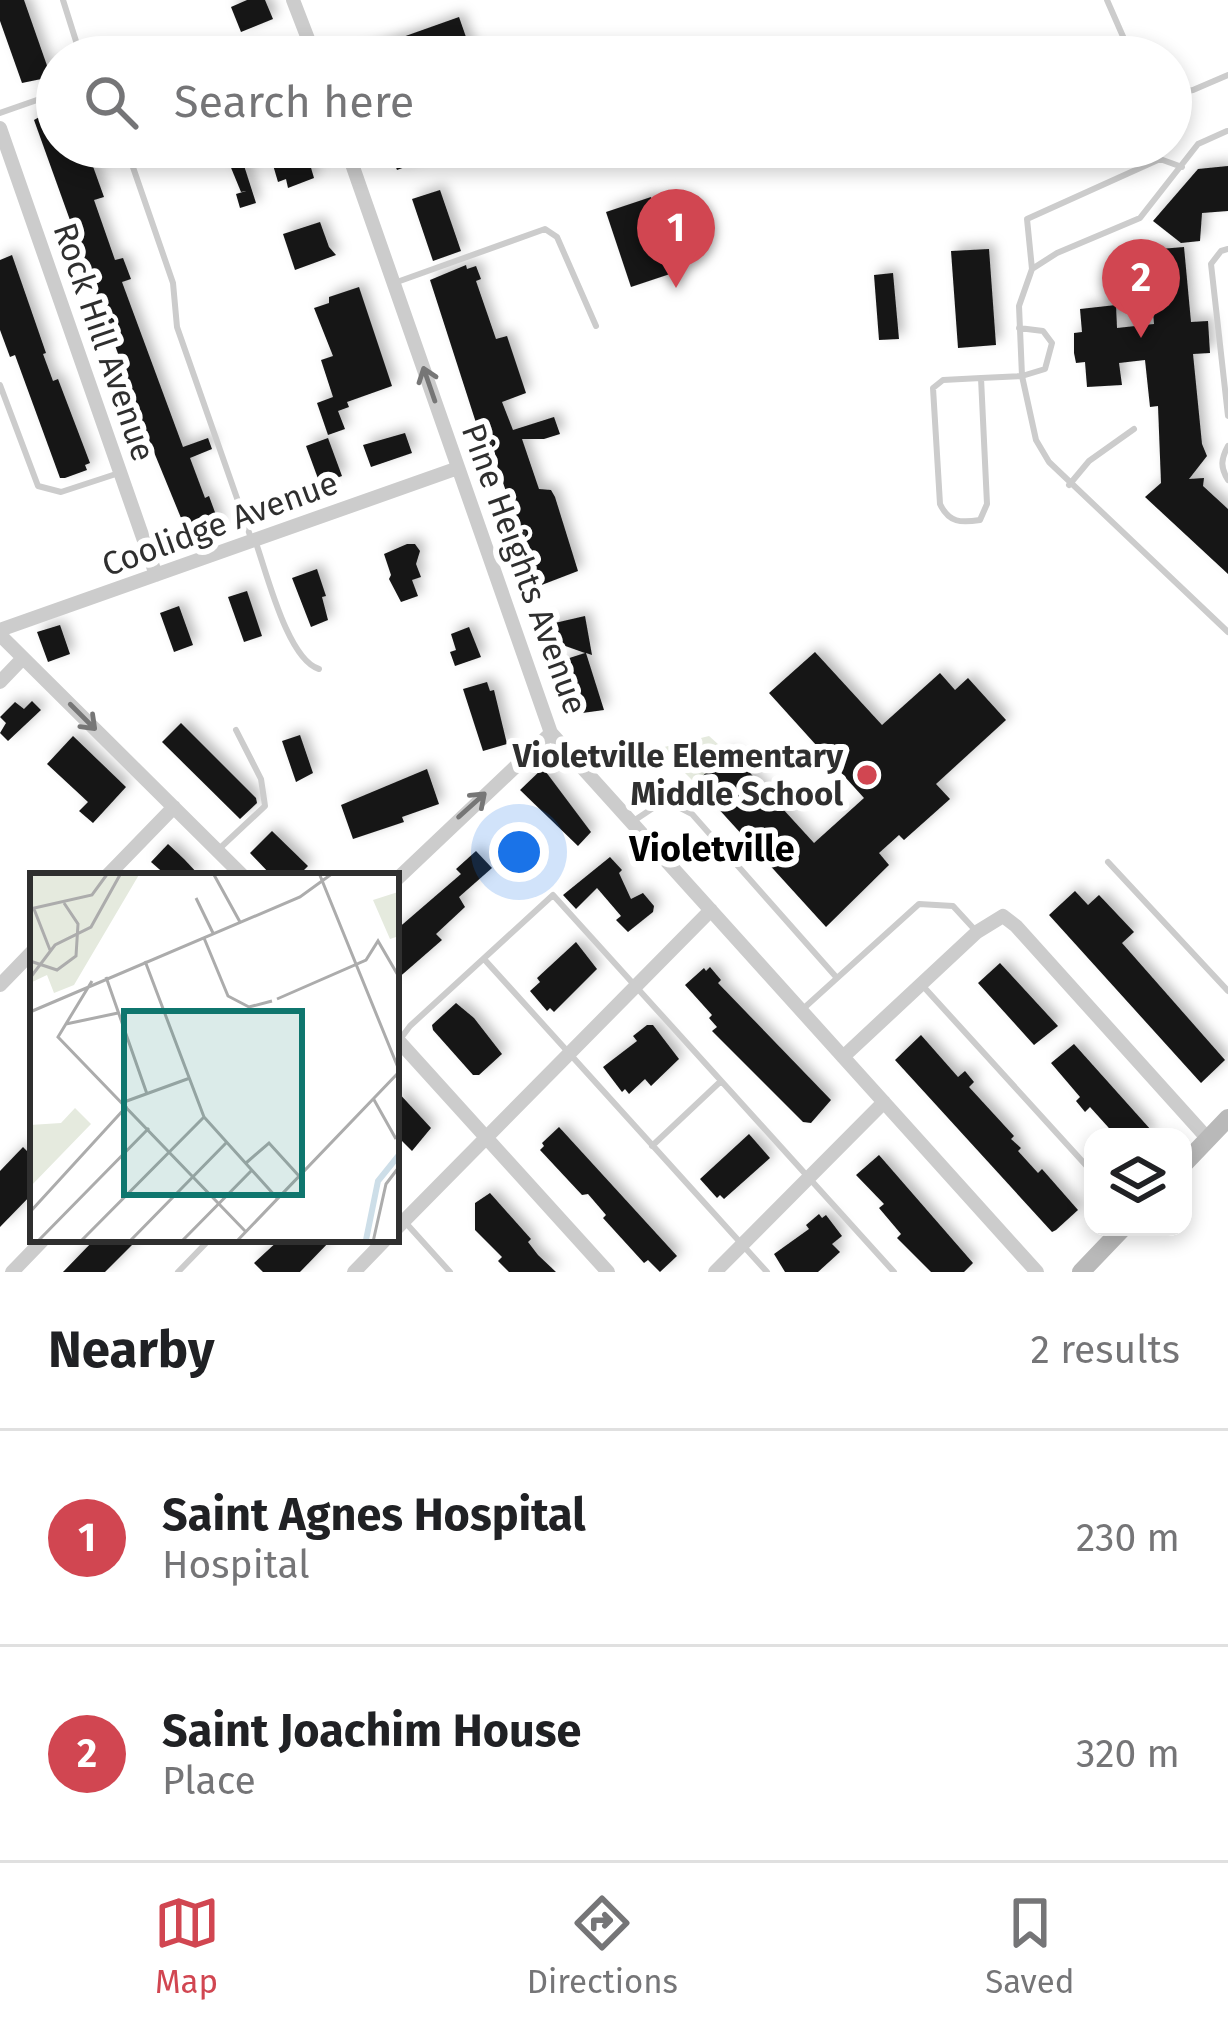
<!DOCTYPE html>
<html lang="en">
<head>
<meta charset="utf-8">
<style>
	:root { --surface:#fff; --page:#f2f2f2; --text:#202124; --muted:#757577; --line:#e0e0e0; --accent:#d14651 }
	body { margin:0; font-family:"Fira Sans",sans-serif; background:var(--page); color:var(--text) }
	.controls { position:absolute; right:36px; bottom:36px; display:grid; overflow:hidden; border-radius:24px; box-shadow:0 6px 18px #0003 }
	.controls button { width:108px; height:108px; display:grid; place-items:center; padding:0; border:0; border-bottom:3px solid var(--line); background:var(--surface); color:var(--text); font:60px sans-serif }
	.you { position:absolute; left:519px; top:852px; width:42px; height:42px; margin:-30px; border:9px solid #fff; border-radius:50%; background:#1a73e8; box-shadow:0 0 0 18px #1a73e833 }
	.badge { display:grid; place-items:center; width:78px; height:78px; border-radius:50%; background:var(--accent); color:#fff; font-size:39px; font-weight:700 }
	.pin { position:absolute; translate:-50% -99px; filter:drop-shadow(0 3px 6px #0008) }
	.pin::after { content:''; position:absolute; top:63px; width:42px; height:36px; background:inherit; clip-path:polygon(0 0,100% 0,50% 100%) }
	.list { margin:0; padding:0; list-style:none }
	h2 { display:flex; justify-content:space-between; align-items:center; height:156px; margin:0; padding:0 48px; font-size:51px }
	h2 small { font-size:39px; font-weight:400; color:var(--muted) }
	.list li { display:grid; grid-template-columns:78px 1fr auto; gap:36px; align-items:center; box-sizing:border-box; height:216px; padding:0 48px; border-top:3px solid var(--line) }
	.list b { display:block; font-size:45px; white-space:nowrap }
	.list p { margin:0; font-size:39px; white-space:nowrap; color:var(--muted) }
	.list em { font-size:39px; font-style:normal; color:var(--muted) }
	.icon { flex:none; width:66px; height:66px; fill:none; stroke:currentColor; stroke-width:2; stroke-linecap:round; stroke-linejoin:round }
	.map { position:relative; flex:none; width:1228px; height:1272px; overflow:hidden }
	.search { position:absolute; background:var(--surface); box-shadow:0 6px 18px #0003; left:36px; right:36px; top:36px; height:132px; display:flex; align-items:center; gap:30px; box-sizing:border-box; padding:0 42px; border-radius:66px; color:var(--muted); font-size:45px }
	.sheet { height:588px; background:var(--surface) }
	nav { display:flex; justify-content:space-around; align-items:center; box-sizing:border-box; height:168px; border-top:3px solid var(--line); background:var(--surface); font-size:33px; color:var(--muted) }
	nav a { display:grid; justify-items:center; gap:6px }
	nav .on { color:var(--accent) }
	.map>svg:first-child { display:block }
	.green { fill:#e5eade }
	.building { fill:#161616; filter:url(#shadow) }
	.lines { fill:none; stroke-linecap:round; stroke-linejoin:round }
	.lane { stroke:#ccc; stroke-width:6 }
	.street { stroke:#ccc; stroke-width:14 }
	.secondary { stroke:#b9b9b9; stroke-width:18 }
	.oneway { stroke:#767676 }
	.poi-dot { fill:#d14651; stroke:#fff; stroke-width:4.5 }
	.labels { text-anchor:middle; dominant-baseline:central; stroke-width:12; stroke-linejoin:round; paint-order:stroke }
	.street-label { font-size:33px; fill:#2f2f2f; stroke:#fff }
	.poi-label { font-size:33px; font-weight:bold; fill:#2f2f2f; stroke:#fff; text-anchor:end }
	.neighbourhood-label { font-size:36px; font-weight:bold; fill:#000; stroke:#fff }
	.inset-river { fill:none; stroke:#cddee8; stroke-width:6 }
	.inset-road { fill:none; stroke:#acacac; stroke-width:3 }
	.view { fill:#0f766e; fill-opacity:0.15; stroke:#0f766e; stroke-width:6 }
	.inset-edge { fill:none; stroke:#2f2f2f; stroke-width:6 }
</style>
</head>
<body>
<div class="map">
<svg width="1228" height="1272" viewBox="0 0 1228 1272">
	<defs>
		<filter id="shadow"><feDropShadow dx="5.5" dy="-5.5" stdDeviation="6" flood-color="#0004"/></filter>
	</defs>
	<rect width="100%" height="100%" fill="#fff"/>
	<!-- green -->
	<path class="green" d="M 709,736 L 728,753 L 695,783 L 660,748 Z"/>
	<!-- building -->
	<path class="building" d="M 0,0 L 24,0 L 51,77 L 22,83 L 0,21 Z
		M 247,0 L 265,0 L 273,19 L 241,32 L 231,7 Z
		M 459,17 L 473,57 L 353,57 L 352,55 Z
		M 57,107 L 57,147 L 86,147 L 104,197 L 94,200 L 115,260 L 123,258 L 131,279 L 122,282 L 183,447 L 208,438 L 212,449 L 190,458 L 205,498 L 209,496 L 220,526 L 195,536 L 188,535 L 149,440 L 34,120 Z
		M 388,147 L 457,147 L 457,148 L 397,170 Z
		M 240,153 L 256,203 L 240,208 L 236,194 L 246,191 L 241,192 L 227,158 Z
		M 294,159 L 296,165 L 309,161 L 314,178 L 288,188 L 286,179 L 278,182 L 273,165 Z
		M 1228,166 L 1228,211 L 1202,213 L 1200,241 L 1181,243 L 1153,221 L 1198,169 Z
		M 440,190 L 461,251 L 433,261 L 412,199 Z
		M 651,197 L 676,272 L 631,287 L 606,212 Z
		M 320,222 L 329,247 L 336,255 L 295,270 L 283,234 Z
		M 1184,247 L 1191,322 L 1208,321 L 1210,353 L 1193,354 L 1202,444 L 1207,456 L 1189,479 L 1204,478 L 1203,486 L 1228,509 L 1228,574 L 1145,497 L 1161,483 L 1158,406 L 1150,407 L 1145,360 L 1119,363 L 1122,385 L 1087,387 L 1085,362 L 1076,363 L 1074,353 L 1074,333 L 1082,332 L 1080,309 L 1116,305 L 1117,328 L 1154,324 L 1148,250 Z
		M 989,249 L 996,345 L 958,348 L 951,251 Z
		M 12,255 L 46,353 L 43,354 L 53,381 L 58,379 L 90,463 L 85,465 L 87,470 L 65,478 L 60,478 L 15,355 L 10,357 L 0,330 L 0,260 Z
		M 466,265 L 467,269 L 476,266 L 481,279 L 476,281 L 496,339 L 507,336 L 526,393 L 502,402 L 513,430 L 554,417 L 560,434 L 544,439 L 522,439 L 539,489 L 551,490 L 555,497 L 578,571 L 539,586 L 530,560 L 523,562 L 502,502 L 509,500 L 491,448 L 486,449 L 478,429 L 430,280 Z
		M 893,273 L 899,339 L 879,340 L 874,275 Z
		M 359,287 L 392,386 L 347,402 L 349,407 L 338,411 L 345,429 L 328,435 L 317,403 L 333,397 L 321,360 L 333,356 L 314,308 L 329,303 L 329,297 Z
		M 405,433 L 412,453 L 371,467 L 363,445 Z
		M 328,438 L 342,476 L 320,484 L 306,446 Z
		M 407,544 L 415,544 L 420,551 L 416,564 L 421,577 L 412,580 L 418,596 L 401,602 L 389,579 L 391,575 L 384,554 Z
		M 317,569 L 326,596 L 322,597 L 328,620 L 311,627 L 292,578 Z
		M 247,591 L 262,636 L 244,642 L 228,597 Z
		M 179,606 L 193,645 L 174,652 L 160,613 Z
		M 585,616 L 592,655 L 586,653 L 604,710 L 575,714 L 560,661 L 585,653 L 554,642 L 546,625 Z
		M 60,625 L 70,654 L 48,662 L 37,632 Z
		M 469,627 L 481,657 L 455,666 L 450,652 L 456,650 L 451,634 Z
		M 815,652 L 882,725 L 940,673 L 955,690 L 968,678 L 1006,720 L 936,784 L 950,799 L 904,840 L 899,835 L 879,853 L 889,865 L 826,927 L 695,783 L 730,751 L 814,843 L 864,798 L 769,693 Z
		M 487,682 L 490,691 L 494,690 L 507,744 L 483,751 L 463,689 Z
		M 32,701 L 41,710 L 8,741 L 0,733 L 6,723 L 0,717 L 15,702 L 24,709 Z
		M 181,723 L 256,798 L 257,803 L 240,819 L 162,742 Z
		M 300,735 L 313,773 L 296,782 L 282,741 Z
		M 73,736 L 126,787 L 93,823 L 79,811 L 88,802 L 47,764 Z
		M 543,768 L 591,832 L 578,846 L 520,790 Z
		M 427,769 L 439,804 L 402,817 L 404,822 L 353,839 L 341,805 Z
		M 272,831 L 308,866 L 298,876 L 272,876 L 250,853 Z
		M 168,844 L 184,859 L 200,876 L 167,876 L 151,862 Z
		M 476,851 L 492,868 L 459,897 L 465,907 L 436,934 L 442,940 L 396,980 L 396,930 L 461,874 L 456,869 Z
		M 610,857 L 622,870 L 619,873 L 631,899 L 643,893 L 654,906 L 653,912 L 628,932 L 616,920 L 621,916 L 597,888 L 576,909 L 563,895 Z
		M 1075,891 L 1088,905 L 1099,895 L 1134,932 L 1122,943 L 1225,1060 L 1201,1083 L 1049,915 Z
		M 576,942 L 597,969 L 554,1012 L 550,1008 L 547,1011 L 530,991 L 540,982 L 537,978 Z
		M 1000,963 L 1058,1026 L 1034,1045 L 978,983 Z
		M 710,967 L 721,980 L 718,983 L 831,1100 L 811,1123 L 803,1122 L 712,1031 L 717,1027 L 709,1018 L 712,1015 L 685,985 L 704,968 L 706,971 Z
		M 456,1003 L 474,1018 L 502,1054 L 479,1075 L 473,1075 L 433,1030 L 432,1025 Z
		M 647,1025 L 653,1025 L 679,1059 L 651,1086 L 645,1079 L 629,1094 L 625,1089 L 622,1092 L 603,1067 L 637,1041 L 633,1036 Z
		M 921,1035 L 958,1077 L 965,1071 L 974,1082 L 969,1087 L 1014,1136 L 1011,1139 L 1021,1148 L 1018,1151 L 1038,1173 L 1042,1169 L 1078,1210 L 1056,1230 L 1052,1232 L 895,1060 Z
		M 1074,1044 L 1151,1130 L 1144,1137 L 1117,1137 L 1090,1107 L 1085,1112 L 1076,1101 L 1080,1097 L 1051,1063 Z
		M 396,1090 L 431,1128 L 412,1151 L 396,1135 Z
		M 559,1127 L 677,1256 L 660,1272 L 648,1260 L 644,1263 L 603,1218 L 606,1215 L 588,1194 L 582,1195 L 540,1150 L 544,1146 L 542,1143 Z
		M 749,1134 L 770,1158 L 724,1199 L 720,1195 L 717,1198 L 700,1179 Z
		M 23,1147 L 33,1157 L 33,1193 L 0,1227 L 0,1171 Z
		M 879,1155 L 973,1263 L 964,1272 L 931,1272 L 897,1238 L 901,1234 L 879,1208 L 884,1204 L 856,1175 Z
		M 490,1193 L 531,1239 L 528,1242 L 538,1255 L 556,1272 L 509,1272 L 498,1261 L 502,1257 L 475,1230 L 475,1203 Z
		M 819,1214 L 822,1218 L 826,1215 L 842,1236 L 832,1244 L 840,1252 L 818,1272 L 785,1272 L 774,1254 L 809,1229 L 806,1225 Z
		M 95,1239 L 138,1239 L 105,1272 L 63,1272 Z
		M 280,1239 L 332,1239 L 300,1272 L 263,1272 L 254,1263 Z"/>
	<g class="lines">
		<!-- lane -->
		<path class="lane" d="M 63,0 L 81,57
			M 1107,0 L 1132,57
			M 1171,94 L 1193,90 L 1228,75
			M 0,113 L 57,93
			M 126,147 L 173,283 L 177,327 L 252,541
			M 1182,167 L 1160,159 L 1027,219 L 1032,269 L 1019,306 L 1022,376 L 1036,440 L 1049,462 L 1228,632
			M 1228,249 L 1221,251 L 1211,264 L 1228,416
			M 1032,269 L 1057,253 L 1140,218 L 1198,144 L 1227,131
			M 397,282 L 545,229 L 557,237 L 596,326
			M 981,378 L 987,504 L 980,520 C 961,523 949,523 940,504 L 933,388 L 943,380 Z
			M 981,378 L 1022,376 L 1045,369 L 1052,343 L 1043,331 L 1019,328
			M 0,385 L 38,486 L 61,492 L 119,473
			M 1228,446 C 1221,459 1220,467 1228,480
			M 1069,485 L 1089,461 L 1134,429
			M 256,543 C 267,574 288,660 319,669
			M 632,822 L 665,800 L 692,814 L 837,978
			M 219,849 L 265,806 L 261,779 L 236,730
			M 1108,862 L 1228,991
			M 484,959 L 767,1272
			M 922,985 L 1093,1173
			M 804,1008 L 919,904 L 953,906 L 975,930
			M 398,1042 L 410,1026 L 553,895 L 894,1272
			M 652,1146 L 721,1081
			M 396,1212 L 450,1272
			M 178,1272 L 210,1239"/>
		<!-- street -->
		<path class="street" d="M 293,0 L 315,57
			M 0,128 L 156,575
			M 346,147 L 551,733 L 1037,1272
			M 0,630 L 458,468
			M 0,635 L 243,876
			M 0,682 L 23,658
			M 107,876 L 174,807
			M 396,880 L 551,733
			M 0,985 L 33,951
			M 396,1038 L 608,1272
			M 843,1057 L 977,932 L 1003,916 L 1016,926 L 1208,1139
			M 396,1229 L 711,910
			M 12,1272 L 44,1239
			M 354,1272 L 386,1239
			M 715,1272 L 884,1102"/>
		<!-- secondary -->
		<path class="secondary" d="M 1183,1165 L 1228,1118
			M 1081,1272 L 1124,1227"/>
	</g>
	<!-- one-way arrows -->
	<defs><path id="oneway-shaft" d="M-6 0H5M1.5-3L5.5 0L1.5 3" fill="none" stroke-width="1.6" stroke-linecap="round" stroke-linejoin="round" transform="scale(3)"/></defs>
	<g class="oneway">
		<use href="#oneway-shaft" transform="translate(429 384) rotate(-109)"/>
		<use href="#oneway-shaft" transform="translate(83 717) rotate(45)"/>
		<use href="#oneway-shaft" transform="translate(472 805) rotate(-42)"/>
	</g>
	<!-- markers -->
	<circle class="poi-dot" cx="867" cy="775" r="12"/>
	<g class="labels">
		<!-- street labels -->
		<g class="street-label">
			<text transform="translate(104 342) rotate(71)">Rock Hill Avenue</text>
			<text transform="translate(220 524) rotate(-20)">Coolidge Avenue</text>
			<text transform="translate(524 569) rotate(70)">Pine Heights Avenue</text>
		</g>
		<!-- poi labels -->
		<g class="poi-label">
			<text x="843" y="756">Violetville Elementary<tspan x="843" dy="38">Middle School</tspan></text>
		</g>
		<!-- neighbourhood labels -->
		<g class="neighbourhood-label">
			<text x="712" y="849">Violetville</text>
		</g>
	</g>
	<!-- overview -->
	<g transform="translate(30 873)">
		<rect width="369" height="369" fill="#fff"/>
		<path d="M 0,0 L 110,0 L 44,112 L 24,120 L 17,102 L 0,110 ZM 368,19 L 369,63 L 360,66 L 343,27 ZM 45,235 L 61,251 L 0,314 L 0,252 L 31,250 Z" fill="#e5eade"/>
		<path class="inset-river" d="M 336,367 L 348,308 L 369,282"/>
		<path class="inset-road" d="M 183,0 L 210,49M 289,0 L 369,197M 166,25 L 183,60M 0,36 L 62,22 L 78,0M 4,36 L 20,77M 174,65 L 198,123 L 219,134 L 242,128M 0,88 L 27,97 L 46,83 L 48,51 L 34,30M 115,88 L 174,244 L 247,325M 76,104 L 117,221M 0,105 L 25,72 L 61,54 L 91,0M 62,108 L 28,164 L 216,359M 247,126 L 336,87 L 348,68 L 369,104M 0,139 L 270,24 L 303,0M 36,151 L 88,140M 343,225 L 366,266M 94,229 L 160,205M 216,290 L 239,270 L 269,303M 0,339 L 97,233M 8,368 L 119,255M 50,369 L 174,244M 99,369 L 197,269M 151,369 L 222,297M 206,369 L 369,199M 343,369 L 356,311 L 369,294"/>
		<path class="view" d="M 94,138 L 272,138 L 272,322 L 94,322 Z"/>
		<rect width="369" height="369" class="inset-edge"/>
	</g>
</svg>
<div class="controls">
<button><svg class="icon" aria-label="layers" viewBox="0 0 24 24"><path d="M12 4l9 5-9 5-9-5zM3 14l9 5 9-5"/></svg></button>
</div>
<div class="you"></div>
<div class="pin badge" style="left:676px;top:288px">1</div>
<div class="pin badge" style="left:1141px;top:338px">2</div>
<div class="search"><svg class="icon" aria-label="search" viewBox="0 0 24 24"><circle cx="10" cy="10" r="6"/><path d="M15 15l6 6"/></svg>Search here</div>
</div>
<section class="sheet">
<h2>Nearby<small>2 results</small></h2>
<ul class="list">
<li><span class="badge">1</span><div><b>Saint Agnes Hospital</b><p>Hospital</p></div><em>230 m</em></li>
<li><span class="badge">2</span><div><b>Saint Joachim House</b><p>Place</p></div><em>320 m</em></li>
</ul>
</section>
<nav>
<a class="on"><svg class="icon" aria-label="map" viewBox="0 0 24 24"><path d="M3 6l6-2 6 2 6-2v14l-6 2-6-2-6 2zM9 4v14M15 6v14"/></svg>Map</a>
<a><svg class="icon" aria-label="directions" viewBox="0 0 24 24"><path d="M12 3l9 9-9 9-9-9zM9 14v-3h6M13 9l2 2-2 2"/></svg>Directions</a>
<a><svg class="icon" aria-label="saved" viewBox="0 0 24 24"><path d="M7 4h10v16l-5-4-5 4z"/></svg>Saved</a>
</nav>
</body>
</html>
